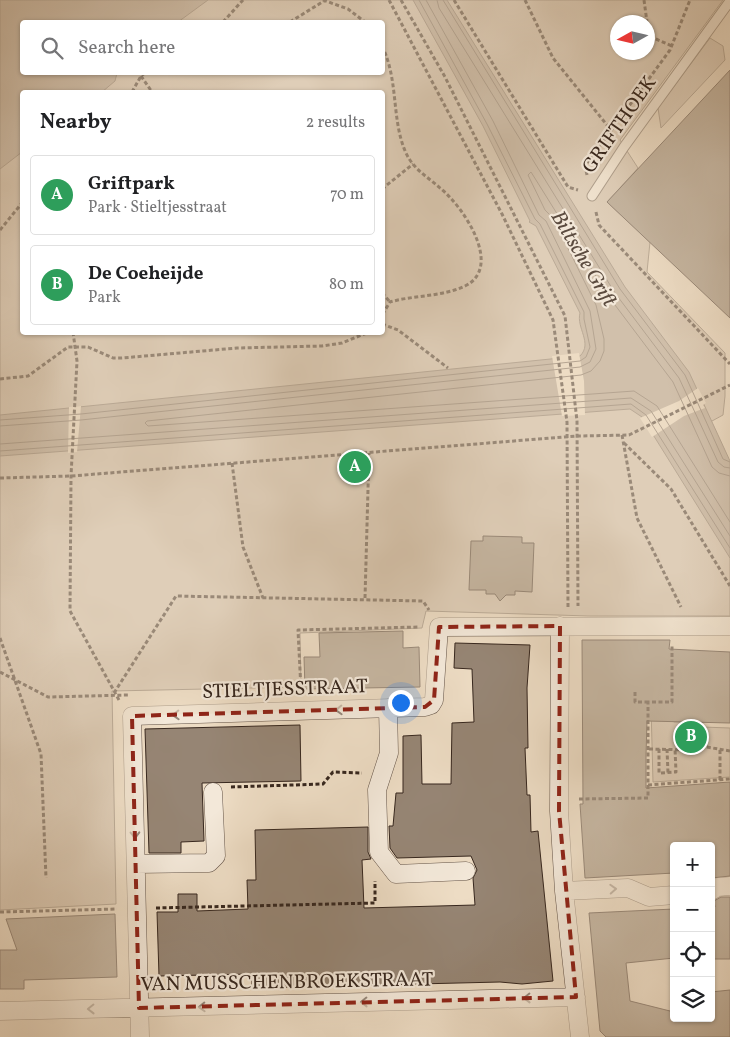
<!DOCTYPE html>
<html lang="en">
<head>
<meta charset="utf-8">
<style>
	:root { --surface:#fff; --page:#f2f2f2; --text:#202124; --muted:#757577; --line:#e0e0e0; --accent:#8f2418 }
	body { margin:0; font-family:Vollkorn,serif; background:var(--page); color:var(--text) }
	.controls { position:absolute; right:15px; bottom:15px; display:grid; overflow:hidden; border-radius:5px; box-shadow:0 1px 4px #0004 }
	.controls button { width:45px; height:45px; display:grid; place-items:center; padding:0; border:0; border-bottom:1px solid var(--line); background:var(--surface); color:var(--text); font:25px sans-serif }
	.compass { position:absolute; left:610px; top:15px; width:45px; height:45px; border-radius:50%; background:var(--surface); box-shadow:0 1px 4px #0004; rotate:262deg }
	.you { position:absolute; left:400px; top:702px; width:18px; height:18px; margin:-12px; border:4px solid #fff; border-radius:50%; background:#1a73e8; box-shadow:0 0 0 8px #1a73e833 }
	.badge { display:grid; place-items:center; width:32px; height:32px; border-radius:50%; background:var(--accent); color:#fff; font-size:16px; font-weight:700 }
	.pin { position:absolute; translate:-50% -50%; border:2px solid #fff; box-shadow:0 1px 5px #0006 }
	.list { margin:0; padding:0; list-style:none }
	h2 { display:flex; justify-content:space-between; align-items:center; height:65px; margin:0; padding:0 20px; font-size:21px }
	h2 small { font-size:16px; font-weight:400; color:var(--muted) }
	.list li { display:grid; grid-template-columns:32px 1fr auto; gap:15px; align-items:center; box-sizing:border-box; height:80px; margin:0 10px 10px; padding:0 10px; border:1px solid var(--line); border-radius:5px }
	.list b { display:block; font-size:19px; white-space:nowrap }
	.list p { margin:0; font-size:16px; white-space:nowrap; color:var(--muted) }
	.list em { font-size:16px; font-style:normal; color:var(--muted) }
	.icon { flex:none; width:28px; height:28px; fill:none; stroke:currentColor; stroke-width:2; stroke-linecap:round; stroke-linejoin:round }
	.map { position:relative; flex:none; width:730px; height:1037px; overflow:hidden }
	.search { position:absolute; background:var(--surface); box-shadow:0 1px 4px #0004; left:20px; top:20px; width:365px; height:55px; display:flex; align-items:center; gap:12px; box-sizing:border-box; padding:0 18px; border-radius:5px; color:var(--muted); font-size:19px }
	.panel { position:absolute; background:var(--surface); box-shadow:0 1px 4px #0004; left:20px; top:90px; width:365px; height:245px; border-radius:5px }
	.map>svg:first-child { display:block }
	.green { fill:#cebda8; stroke:#827263; fill-rule:evenodd }
	.water { fill:#af9e8c; stroke:#7f6e60 }
	.pier { fill:#eddcc4 }
	.lines { fill:none; stroke-linecap:round; stroke-linejoin:round }
	.shore { stroke:#736255; stroke-width:1 }
	.building { fill:#968574; stroke:#37271e }
	.lane-casing { stroke:#645448; stroke-width:11 }
	.street-casing { stroke:#645448; stroke-width:19 }
	.path { stroke:#37271e; stroke-width:3; stroke-dasharray:4 2.5; stroke-linecap:butt }
	.lane { stroke:#f3e8d9; stroke-width:9 }
	.street { stroke:#f3e8d9; stroke-width:18 }
	.oneway { stroke:#95887c }
	.marked { fill:none; stroke:#8f2418; stroke-width:4; stroke-dasharray:10 6; stroke-linejoin:round }
	.labels { text-anchor:middle; dominant-baseline:central; stroke-width:4.5; stroke-linejoin:round; paint-order:stroke }
	.street-label { font-size:20px; fill:#37271e; stroke:#f3e8d9 }
	.water-label { font-size:21px; font-style:italic; fill:#5b4b3f; stroke:#f3e8d9 }
</style>
</head>
<body>
<div class="map">
<svg width="730" height="1037" viewBox="0 0 730 1037">
	<rect width="100%" height="100%" fill="#eddcc4"/>
	<filter id="stains"><feTurbulence type="fractalNoise" baseFrequency=".004" numOctaves="4"/><feColorMatrix values="0 0 0 0 .2 0 0 0 0 .09 0 0 0 0 .02 0 0 0 .5 -.17"/></filter>
	<radialGradient id="worn" r=".72"><stop offset=".6" stop-color="#630" stop-opacity="0"/><stop offset="1" stop-color="#630" stop-opacity=".3"/></radialGradient>
	<!-- green -->
	<path class="green" d="M 0,0 L 723,0 L 620,140 L 638,168 L 607,202 L 650,242 L 647,272 L 725,353 L 725,396 L 723,415 L 690,433 L 730,501 L 730,616 L 589,616 L 426,611 L 422,628 L 300,633 L 301,687 L 112,691 L 116,904 L 0,910 ZM 22,22 L 382,22 L 382,72 L 22,72 ZM 618,22 L 648,22 L 648,52 L 618,52 ZM 22,92 L 382,92 L 382,332 L 22,332 Z
		M 710,38 L 723,46 L 725,60 L 661,128 L 658,108 Z
		M 651,706 L 674,722 L 691,722 L 702,727 L 730,728 L 730,777 L 653,782 Z"/>
	<!-- water -->
	<path class="water" d="M 0,0 L 208,0 L 178,22 L 22,22 L 22,72 L 117,73 L 115,81 L 102,92 L 22,92 L 22,152 L 0,169 Z
		M 413,0 L 447,0 L 625,287 L 689,372 L 730,461 L 730,558 L 642,417 L 630,409 L 0,456 L 0,415 L 580,356 C 593,343 576,328 580,313 L 536,226 L 529,222 L 530,221 L 483,126 Z"/>
	<!-- pier -->
	<path class="pier" d="M 579,353 L 584,381 L 585,415 L 562,416 L 552,356 Z
		M 698,388 L 706,403 L 703,405 L 705,408 L 684,416 L 652,437 L 640,418 L 679,401 Z
		M 69,407 L 81,406 L 77,452 L 68,453 Z"/>
	<g class="lines">
		<!-- shore -->
		<path class="shore" d="M 437,0 L 439,8 L 615,293 L 679,378 L 718,462 L 724,467 L 730,468
			M 443,0 L 620,289 L 685,375 L 723,459 L 730,462
			M 0,420 L 81,414 L 580,361 L 586,357 L 590,347 L 584,319 L 584,312 L 540,224 L 535,219 L 487,124 L 419,0
			M 0,426 L 81,420 L 580,367 L 590,362 L 596,349 L 590,311 L 546,221 L 539,215 L 493,121 L 426,0
			M 0,444 L 631,398 L 651,411 L 730,536
			M 0,451 L 631,404 L 646,415 L 730,548
			M 730,476 L 719,473 L 712,467 L 673,382 L 609,297 L 531,172 L 528,175 L 545,210 L 553,218 L 596,305 L 604,339 L 604,351 L 600,361 L 591,371 L 581,375 L 147,421 L 145,423 L 148,426 L 634,391 L 657,406 L 730,522"/>
	</g>
	<!-- building -->
	<path class="building" d="M 730,70 L 730,318 L 607,202 Z
		M 483,536 L 522,537 L 522,543 L 534,543 L 532,592 L 515,591 L 515,595 L 506,595 L 500,601 L 495,594 L 486,594 L 486,590 L 469,590 L 471,541 L 483,541 Z
		M 403,631 L 403,648 L 419,647 L 420,687 L 305,689 L 304,657 L 320,657 L 319,633 Z
		M 582,640 L 670,640 L 669,649 L 730,652 L 730,723 L 647,721 L 646,755 L 646,788 L 730,782 L 730,876 L 712,878 L 711,846 L 674,846 L 674,873 L 585,878 L 580,804 L 583,804 Z
		M 455,643 L 530,645 L 527,688 L 528,748 L 525,748 L 527,795 L 530,795 L 531,832 L 538,831 L 553,981 L 522,984 L 500,982 L 252,988 L 252,974 L 159,976 L 157,912 L 178,912 L 178,894 L 197,894 L 197,911 L 248,909 L 247,880 L 256,880 L 255,830 L 368,827 L 368,852 L 371,859 L 362,860 L 364,908 L 475,905 L 473,878 L 477,870 L 471,856 L 397,858 L 390,848 L 389,826 L 393,826 L 396,793 L 403,793 L 403,736 L 421,735 L 422,784 L 451,784 L 452,723 L 474,722 L 472,669 L 454,668 Z
		M 300,725 L 301,781 L 202,783 L 204,841 L 181,842 L 181,853 L 149,853 L 145,729 Z
		M 721,897 L 730,897 L 730,959 L 711,959 L 711,907 L 715,907 L 714,901 Z
		M 674,909 L 674,958 L 626,963 L 630,1001 L 674,1012 L 674,1018 L 711,1018 L 711,992 L 730,990 L 730,1037 L 606,1037 L 600,1031 L 589,913 Z
		M 115,914 L 117,977 L 24,980 L 24,989 L 0,989 L 0,950 L 17,950 L 6,919 Z"/>
	<g class="lines">
		<defs>
			<path id="lane" d="M 592,196 L 624,147 L 730,1"/>
			<path id="street" d="M 560,626 L 559,811 L 564,891 L 580,1037
				M 388,708 L 389,753 L 377,790 L 379,852 L 396,874 L 466,871
				M 136,864 L 209,863 L 216,856 L 213,792
				M 564,891 L 628,888 L 649,897 L 674,895
				M 711,891 L 718,887 L 730,886
				M 0,1011 L 576,997
				M 140,1037 L 132,716 L 425,707 L 431,705 L 434,700 L 439,627 L 730,626"/>
		</defs>
		<!-- lane casing -->
		<use href="#lane" class="lane-casing"/>
		<!-- street casing -->
		<use href="#street" class="street-casing"/>
		<!-- path -->
		<path class="path" d="M 323,0 L 348,9 L 365,22
			M 389,0 L 502,214 L 553,320 L 567,422 L 568,607
			M 401,0 L 445,77 L 565,316 L 577,421 L 578,606
			M 454,0 L 568,187 L 578,190
			M 525,0 L 553,58 L 611,130
			M 644,0 L 647,22
			M 223,22 L 243,0
			M 290,22 L 324,1
			M 648,24 L 649,36 L 672,46
			M 382,46 C 399,80 391,120 406,153 C 414,170 428,177 440,188 C 463,206 504,267 465,286 C 442,297 414,295 390,302 L 382,315
			M 141,76 L 152,92
			M 132,92 L 141,76 L 146,72
			M 587,175 L 585,166 L 670,50 L 690,0
			M 382,189 L 413,164
			M 596,212 L 599,225 L 730,364
			M 0,230 L 22,203
			M 382,293 L 390,302
			M 382,324 L 398,330 L 448,368
			M 73,332 L 77,361 L 71,476 L 70,611 L 119,700
			M 0,379 L 28,376 L 68,347 L 88,347 L 113,358 L 122,358 L 237,348 L 322,346 L 342,343 L 369,332
			M 622,435 L 637,518 L 681,607
			M 624,443 L 671,489 L 730,586
			M 232,463 L 243,547 L 263,598
			M 0,478 L 71,476 L 577,436 L 629,435 L 730,385
			M 365,598 L 369,453
			M 0,638 L 41,754 L 46,878
			M 0,672 L 48,697 L 128,695
			M 301,690 L 298,630 L 419,627
			M 635,692 L 635,702 L 648,702
			M 114,693 L 176,596 L 423,601 L 429,610
			M 649,749 L 687,750 L 701,746 L 730,751
			M 659,749 L 659,773 L 676,772 L 675,749
			M 667,749 L 668,773
			M 720,780 L 720,749
			M 648,785 L 730,779
			M 231,787 L 323,784 L 333,772 L 362,773
			M 579,799 L 648,798 L 648,702 L 672,702 L 672,646
			M 156,908 L 375,903 L 375,881
			M 0,912 L 117,909"/>
		<!-- lane -->
		<use href="#lane" class="lane"/>
		<!-- street -->
		<use href="#street" class="street"/>
	</g>
	<!-- one-way arrows -->
	<defs><path id="oneway-chevron" d="M-2-3.5L2.5 0L-2 3.5" fill="none" stroke-width="1.6" stroke-linecap="round" stroke-linejoin="round" transform="scale(1.25)"/></defs>
	<g class="oneway">
		<use href="#oneway-chevron" transform="translate(339 710) rotate(178)"/>
		<use href="#oneway-chevron" transform="translate(176 715) rotate(178)"/>
		<use href="#oneway-chevron" transform="translate(135 835) rotate(89)"/>
		<use href="#oneway-chevron" transform="translate(613 889) rotate(-3)"/>
		<use href="#oneway-chevron" transform="translate(527 998) rotate(179)"/>
		<use href="#oneway-chevron" transform="translate(364 1002) rotate(179)"/>
		<use href="#oneway-chevron" transform="translate(202 1007) rotate(178)"/>
		<use href="#oneway-chevron" transform="translate(91 1009) rotate(179)"/>
	</g>
	<!-- marked area -->
	<path d="M0 0H730V1037H0ZM 560,626 L 559,811 L 576,997 L 139,1008 L 132,716 L 425,707 L 434,700 L 439,627 Z" fill="#eddcc4" fill-opacity=".55" fill-rule="evenodd"/>
	<path class="marked" d="M 560,626 L 559,811 L 576,997 L 139,1008 L 132,716 L 425,707 L 434,700 L 439,627 Z"/>
	<g class="labels">
		<!-- street labels -->
		<g class="street-label">
			<text transform="translate(620 125) rotate(-55)">GRIFTHOEK</text>
			<text transform="translate(285 690) rotate(-2)">STIELTJESSTRAAT</text>
			<text transform="translate(287 983) rotate(-1)">VAN MUSSCHENBROEKSTRAAT</text>
		</g>
		<!-- water labels -->
		<g class="water-label">
			<text transform="translate(583 259) rotate(59)">Biltsche Grift</text>
		</g>
	</g>
	<rect width="100%" height="100%" filter="url(#stains)"/>
	<rect width="100%" height="100%" fill="url(#worn)"/>
</svg>
<div class="controls">
<button>+</button>
<button>−</button>
<button><svg class="icon" aria-label="locate" viewBox="0 0 24 24"><circle cx="12" cy="12" r="6"/><path d="M12 2v4M12 18v4M2 12h4M18 12h4"/></svg></button>
<button><svg class="icon" aria-label="layers" viewBox="0 0 24 24"><path d="M12 4l9 5-9 5-9-5zM3 14l9 5 9-5"/></svg></button>
</div>
<svg class="compass" viewBox="-18 -18 36 36"><path d="M0-13l5 13h-10z" fill="#e53935"/><path d="M0 13l5-13h-10z" fill="#757577"/></svg>
<div class="you"></div>
<div class="pin badge" style="left:355px;top:467px;background:#2e9e5b">A</div>
<div class="pin badge" style="left:691px;top:737px;background:#2e9e5b">B</div>
<div class="search"><svg class="icon" aria-label="search" viewBox="0 0 24 24"><circle cx="10" cy="10" r="6"/><path d="M15 15l6 6"/></svg>Search here</div>
<section class="panel">
<h2>Nearby<small>2 results</small></h2>
<ul class="list">
<li><span class="badge" style="background:#2e9e5b">A</span><div><b>Griftpark</b><p>Park · Stieltjesstraat</p></div><em>70 m</em></li>
<li><span class="badge" style="background:#2e9e5b">B</span><div><b>De Coeheijde</b><p>Park</p></div><em>80 m</em></li>
</ul>
</section>
</div>
</body>
</html>
